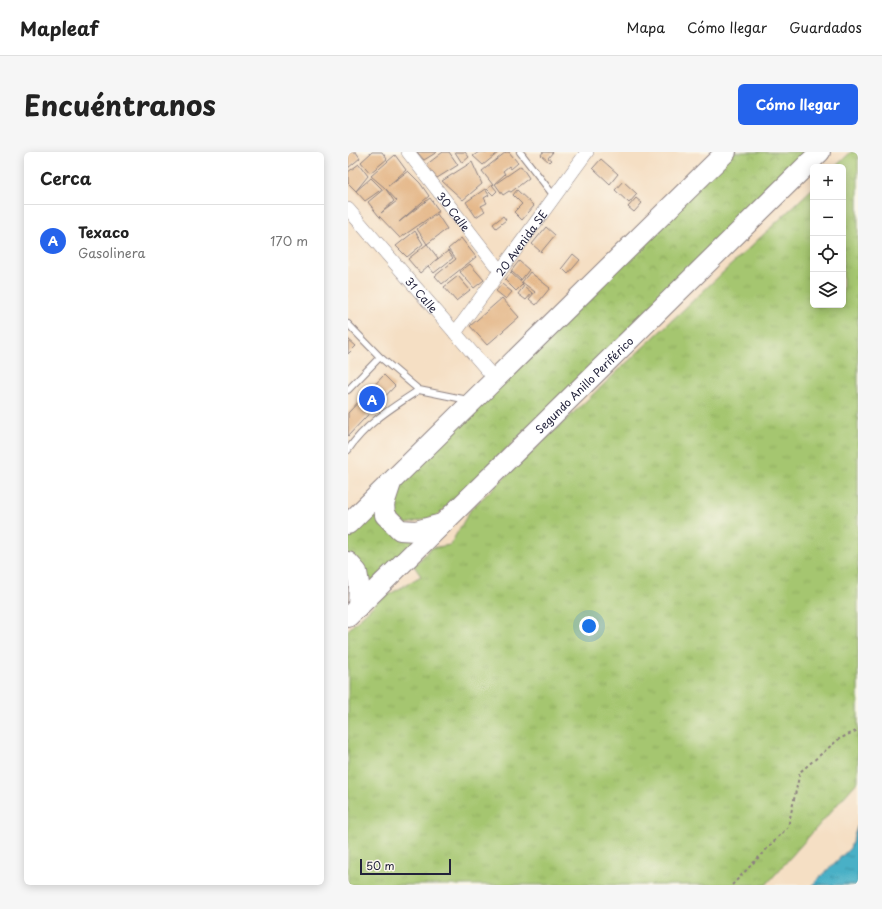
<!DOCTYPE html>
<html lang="es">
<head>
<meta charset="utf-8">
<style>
	:root { --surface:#fff; --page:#f6f6f6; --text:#222; --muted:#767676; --line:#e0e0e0; --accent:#2563eb }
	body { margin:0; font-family:"Playpen Sans",sans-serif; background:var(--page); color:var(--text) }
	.controls { position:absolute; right:12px; top:12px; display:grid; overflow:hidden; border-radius:6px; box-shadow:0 2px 10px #0003 }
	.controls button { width:36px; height:36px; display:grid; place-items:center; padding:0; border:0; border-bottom:1px solid var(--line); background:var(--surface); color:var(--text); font:20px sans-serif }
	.scale { position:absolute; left:12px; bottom:10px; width:91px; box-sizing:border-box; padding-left:4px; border:2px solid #22223b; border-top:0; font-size:11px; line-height:14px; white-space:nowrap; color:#22223b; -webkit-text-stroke:3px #fbf7ec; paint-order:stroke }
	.you { position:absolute; left:241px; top:474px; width:14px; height:14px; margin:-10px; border:3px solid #fff; border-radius:50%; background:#1a73e8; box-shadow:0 0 0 6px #1a73e833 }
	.badge { display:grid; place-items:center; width:26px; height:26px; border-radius:50%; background:var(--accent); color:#fff; font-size:13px; font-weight:700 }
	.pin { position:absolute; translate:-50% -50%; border:2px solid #fff; box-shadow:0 1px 4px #0006 }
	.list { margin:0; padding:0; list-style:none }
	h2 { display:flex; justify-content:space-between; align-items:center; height:52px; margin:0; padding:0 16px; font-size:17px }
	h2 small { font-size:13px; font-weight:400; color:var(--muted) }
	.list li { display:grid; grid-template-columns:26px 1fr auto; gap:12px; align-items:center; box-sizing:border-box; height:72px; padding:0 16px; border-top:1px solid var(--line) }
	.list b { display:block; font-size:15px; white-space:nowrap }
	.list p { margin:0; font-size:13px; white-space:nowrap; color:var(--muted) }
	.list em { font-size:13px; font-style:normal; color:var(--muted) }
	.icon { flex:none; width:22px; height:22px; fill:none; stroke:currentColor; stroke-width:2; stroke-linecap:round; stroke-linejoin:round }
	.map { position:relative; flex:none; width:510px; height:733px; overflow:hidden; border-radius:6px }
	header { display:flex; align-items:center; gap:24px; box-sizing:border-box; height:56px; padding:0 20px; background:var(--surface); border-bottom:1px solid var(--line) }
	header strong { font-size:19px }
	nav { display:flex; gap:22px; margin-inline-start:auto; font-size:14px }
	.intro { display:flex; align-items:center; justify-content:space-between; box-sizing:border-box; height:96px; padding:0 24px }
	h1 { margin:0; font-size:28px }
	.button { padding:10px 18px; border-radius:6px; background:var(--accent); color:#fff; font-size:14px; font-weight:700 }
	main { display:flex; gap:24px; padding:0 24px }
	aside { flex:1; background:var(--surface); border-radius:6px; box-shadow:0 2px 10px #0003 }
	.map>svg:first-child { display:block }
	.grass { fill:url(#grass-tufts); stroke:#647455 }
	.park { fill:url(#park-crowns); stroke:#647455 }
	.water { fill:url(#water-ripples); stroke:#356980 }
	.building { fill:#e5b98c }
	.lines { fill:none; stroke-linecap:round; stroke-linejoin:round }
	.service-casing { stroke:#8c8080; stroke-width:8 }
	.minor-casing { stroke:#8c8080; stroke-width:14 }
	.primary-casing { stroke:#8c8080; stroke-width:22 }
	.path { stroke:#8c8080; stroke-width:2; stroke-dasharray:3 3; stroke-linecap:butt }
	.service { stroke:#fff; stroke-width:6 }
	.minor { stroke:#fff; stroke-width:13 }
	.primary { stroke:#fff; stroke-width:20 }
	.labels { text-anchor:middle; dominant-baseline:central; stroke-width:3; stroke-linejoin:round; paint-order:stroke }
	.street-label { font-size:11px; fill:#22223b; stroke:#fbf7ec }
</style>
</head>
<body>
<header>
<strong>Mapleaf</strong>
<nav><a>Mapa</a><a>Cómo llegar</a><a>Guardados</a></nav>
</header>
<div class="intro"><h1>Encuéntranos</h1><a class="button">Cómo llegar</a></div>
<main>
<aside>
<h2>Cerca<small></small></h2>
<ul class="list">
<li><span class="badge">A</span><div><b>Texaco</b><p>Gasolinera</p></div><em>170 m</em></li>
</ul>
</aside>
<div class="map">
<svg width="510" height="733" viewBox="0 0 510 733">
	<defs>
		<pattern id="grass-tufts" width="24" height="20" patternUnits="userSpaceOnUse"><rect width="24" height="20" fill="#a5c66f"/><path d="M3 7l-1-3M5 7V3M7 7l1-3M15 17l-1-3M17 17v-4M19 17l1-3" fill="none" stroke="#8eaa61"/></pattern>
		<pattern id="park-crowns" width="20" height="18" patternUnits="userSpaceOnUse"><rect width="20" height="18" fill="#a5c66f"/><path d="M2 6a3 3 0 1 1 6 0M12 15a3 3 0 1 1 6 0" fill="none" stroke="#8eaa61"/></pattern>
		<pattern id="water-ripples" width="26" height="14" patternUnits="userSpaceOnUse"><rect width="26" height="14" fill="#48b0c6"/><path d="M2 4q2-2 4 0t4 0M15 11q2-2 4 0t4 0" fill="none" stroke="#3c8fa2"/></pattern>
	</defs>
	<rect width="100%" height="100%" fill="#fbf7ec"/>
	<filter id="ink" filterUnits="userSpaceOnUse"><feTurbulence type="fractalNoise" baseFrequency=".025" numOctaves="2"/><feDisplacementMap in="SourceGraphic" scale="8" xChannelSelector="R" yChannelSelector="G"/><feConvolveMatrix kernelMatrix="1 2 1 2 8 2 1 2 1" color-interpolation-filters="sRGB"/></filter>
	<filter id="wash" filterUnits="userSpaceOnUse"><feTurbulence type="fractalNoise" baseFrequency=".012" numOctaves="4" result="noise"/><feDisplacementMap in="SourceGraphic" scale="16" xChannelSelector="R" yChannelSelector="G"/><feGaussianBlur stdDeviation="0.9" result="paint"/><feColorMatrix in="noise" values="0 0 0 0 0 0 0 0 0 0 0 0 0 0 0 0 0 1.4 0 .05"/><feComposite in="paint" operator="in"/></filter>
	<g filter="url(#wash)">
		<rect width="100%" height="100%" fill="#f5dfc4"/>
		<!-- grass -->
		<path class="grass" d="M 503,0 L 510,0 L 510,629 L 418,733 L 0,733 L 0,478 L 30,449 L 73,424 L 66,414 L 83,396 L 102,393 L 123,357 L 465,36 L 465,153 L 495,153 L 495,15 L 487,15 Z"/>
		<!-- park -->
		<path class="park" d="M 382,0 L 465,0 L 89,364 L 59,372 L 44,362 L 47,332 Z
			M 32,342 L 35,364 L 76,381 L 14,439 L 0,403 L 0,373 Z"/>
		<!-- water -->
		<path class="water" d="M 510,672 L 510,733 L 464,733 L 502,696 Z"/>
		<g id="blocks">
			<!-- building -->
			<path class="building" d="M 0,0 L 8,0 L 12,6 L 0,16 Z
				M 24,0 L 34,0 L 39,7 L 22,21 L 13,10 Z
				M 69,0 L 89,0 L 76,8 Z
				M 95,0 L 101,0 L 110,13 L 89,26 L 78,13 Z
				M 107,0 L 117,0 L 121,5 L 114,11 Z
				M 131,0 L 151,0 L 135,13 L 125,4 Z
				M 158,0 L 161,0 L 170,11 L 163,17 L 161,14 L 155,19 L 157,22 L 145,33 L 134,19 Z
				M 195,0 L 205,0 L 200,6 L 203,8 L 201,10 L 193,3 Z
				M 47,3 L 58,18 L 40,34 L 60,19 L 72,31 L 81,44 L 51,70 L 82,46 L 91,59 L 52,86 L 30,63 L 20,50 L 37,36 L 46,49 L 33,61 L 49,49 L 37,36 L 23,24 Z
				M 253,7 L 270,22 L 262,32 L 245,16 Z
				M 124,10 L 134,32 L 115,48 L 94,29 Z
				M 11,12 L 20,24 L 8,39 L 23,26 L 34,37 L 17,49 L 8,39 L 0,31 L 0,20 Z
				M 173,14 L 181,26 L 163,40 L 161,39 L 155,43 L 147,32 Z
				M 275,29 L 289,42 L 281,51 L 267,38 Z
				M 144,33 L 149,39 L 145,43 L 139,37 Z
				M 137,37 L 141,43 L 136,46 L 139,51 L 133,54 L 137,59 L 128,65 L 118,50 Z
				M 169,38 L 186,54 L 174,68 L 166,60 L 174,52 L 165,43 Z
				M 288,46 L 294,51 L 286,60 L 280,55 Z
				M 89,62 L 99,77 L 79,92 L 69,77 Z
				M 155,64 L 158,68 L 148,76 L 145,72 Z
				M 198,75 L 207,83 L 193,100 L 184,92 Z
				M 67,79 L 75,92 L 59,105 L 48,94 Z
				M 113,86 L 128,105 L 94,132 L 87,124 L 108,107 L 100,97 Z
				M 79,92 L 90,106 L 82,113 L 100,99 L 105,106 L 86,121 L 80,114 L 72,121 L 60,107 Z
				M 225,102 L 232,108 L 220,122 L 214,116 Z
				M 171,109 L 181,118 L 173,128 L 163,119 Z
				M 122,112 L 136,128 L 126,136 L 112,120 Z
				M 182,120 L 202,136 L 188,153 L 181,147 L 187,140 L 174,130 Z
				M 163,121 L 175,132 L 168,139 L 157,128 Z
				M 110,124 L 122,138 L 108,149 L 96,135 Z
				M 154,132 L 164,140 L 158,147 L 148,139 Z
				M 176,134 L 184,141 L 178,148 L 170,142 Z
				M 154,146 L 171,165 L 139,193 L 122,174 Z
				M 0,187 L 8,194 L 0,202 Z
				M 36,223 L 47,234 L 0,284 L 0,261 Z"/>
		</g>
	</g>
	<g filter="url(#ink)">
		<use href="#blocks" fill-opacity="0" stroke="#8c8080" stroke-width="1"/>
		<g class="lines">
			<defs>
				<path id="service" d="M 172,0 L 206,44
					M 0,172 L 32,205 L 71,238 L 120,248
					M 0,238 L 32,205
					M 0,298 C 17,272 45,255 71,238"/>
				<g id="minor">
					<path id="s1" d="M 60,0 L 152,119"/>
					<path id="s2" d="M 0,57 L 147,227"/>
					<path id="s3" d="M 107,181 L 239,0"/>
				</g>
				<g id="primary">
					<path d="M 43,331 L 36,352 L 37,363 L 52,378 L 68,379 L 94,372"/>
					<path d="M 0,372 L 378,0"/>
					<path d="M 0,410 L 9,420 L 11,432 L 10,456"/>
					<path id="s4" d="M 0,465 L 472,0"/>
				</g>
			</defs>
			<!-- service casing -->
			<use href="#service" class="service-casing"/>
			<!-- minor casing -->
			<use href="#minor" class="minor-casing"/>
			<!-- primary casing -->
			<use href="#primary" class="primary-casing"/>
			<!-- path -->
			<path class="path" d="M 384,733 L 440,675 L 452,620 L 491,587 L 510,578"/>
			<!-- service -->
			<use href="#service" class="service"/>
			<!-- minor -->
			<use href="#minor" class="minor"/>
			<!-- primary -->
			<use href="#primary" class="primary"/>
		</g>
	</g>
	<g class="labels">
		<!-- street labels -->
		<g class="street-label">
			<text stroke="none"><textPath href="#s1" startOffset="75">30 Calle</textPath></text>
			<text stroke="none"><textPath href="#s3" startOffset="112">20 Avenida SE</textPath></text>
			<text stroke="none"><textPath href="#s2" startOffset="113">31 Calle</textPath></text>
			<text stroke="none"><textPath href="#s4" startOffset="331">Segundo Anillo Periférico</textPath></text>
		</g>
	</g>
</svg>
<div class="controls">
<button>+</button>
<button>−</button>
<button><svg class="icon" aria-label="locate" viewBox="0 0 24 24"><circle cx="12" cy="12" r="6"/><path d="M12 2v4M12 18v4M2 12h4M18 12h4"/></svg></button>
<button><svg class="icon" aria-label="layers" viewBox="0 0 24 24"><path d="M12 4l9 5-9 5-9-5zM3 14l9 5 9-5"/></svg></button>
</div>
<div class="scale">50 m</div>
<div class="you"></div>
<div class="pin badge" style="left:24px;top:247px">A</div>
</div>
</main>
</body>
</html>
